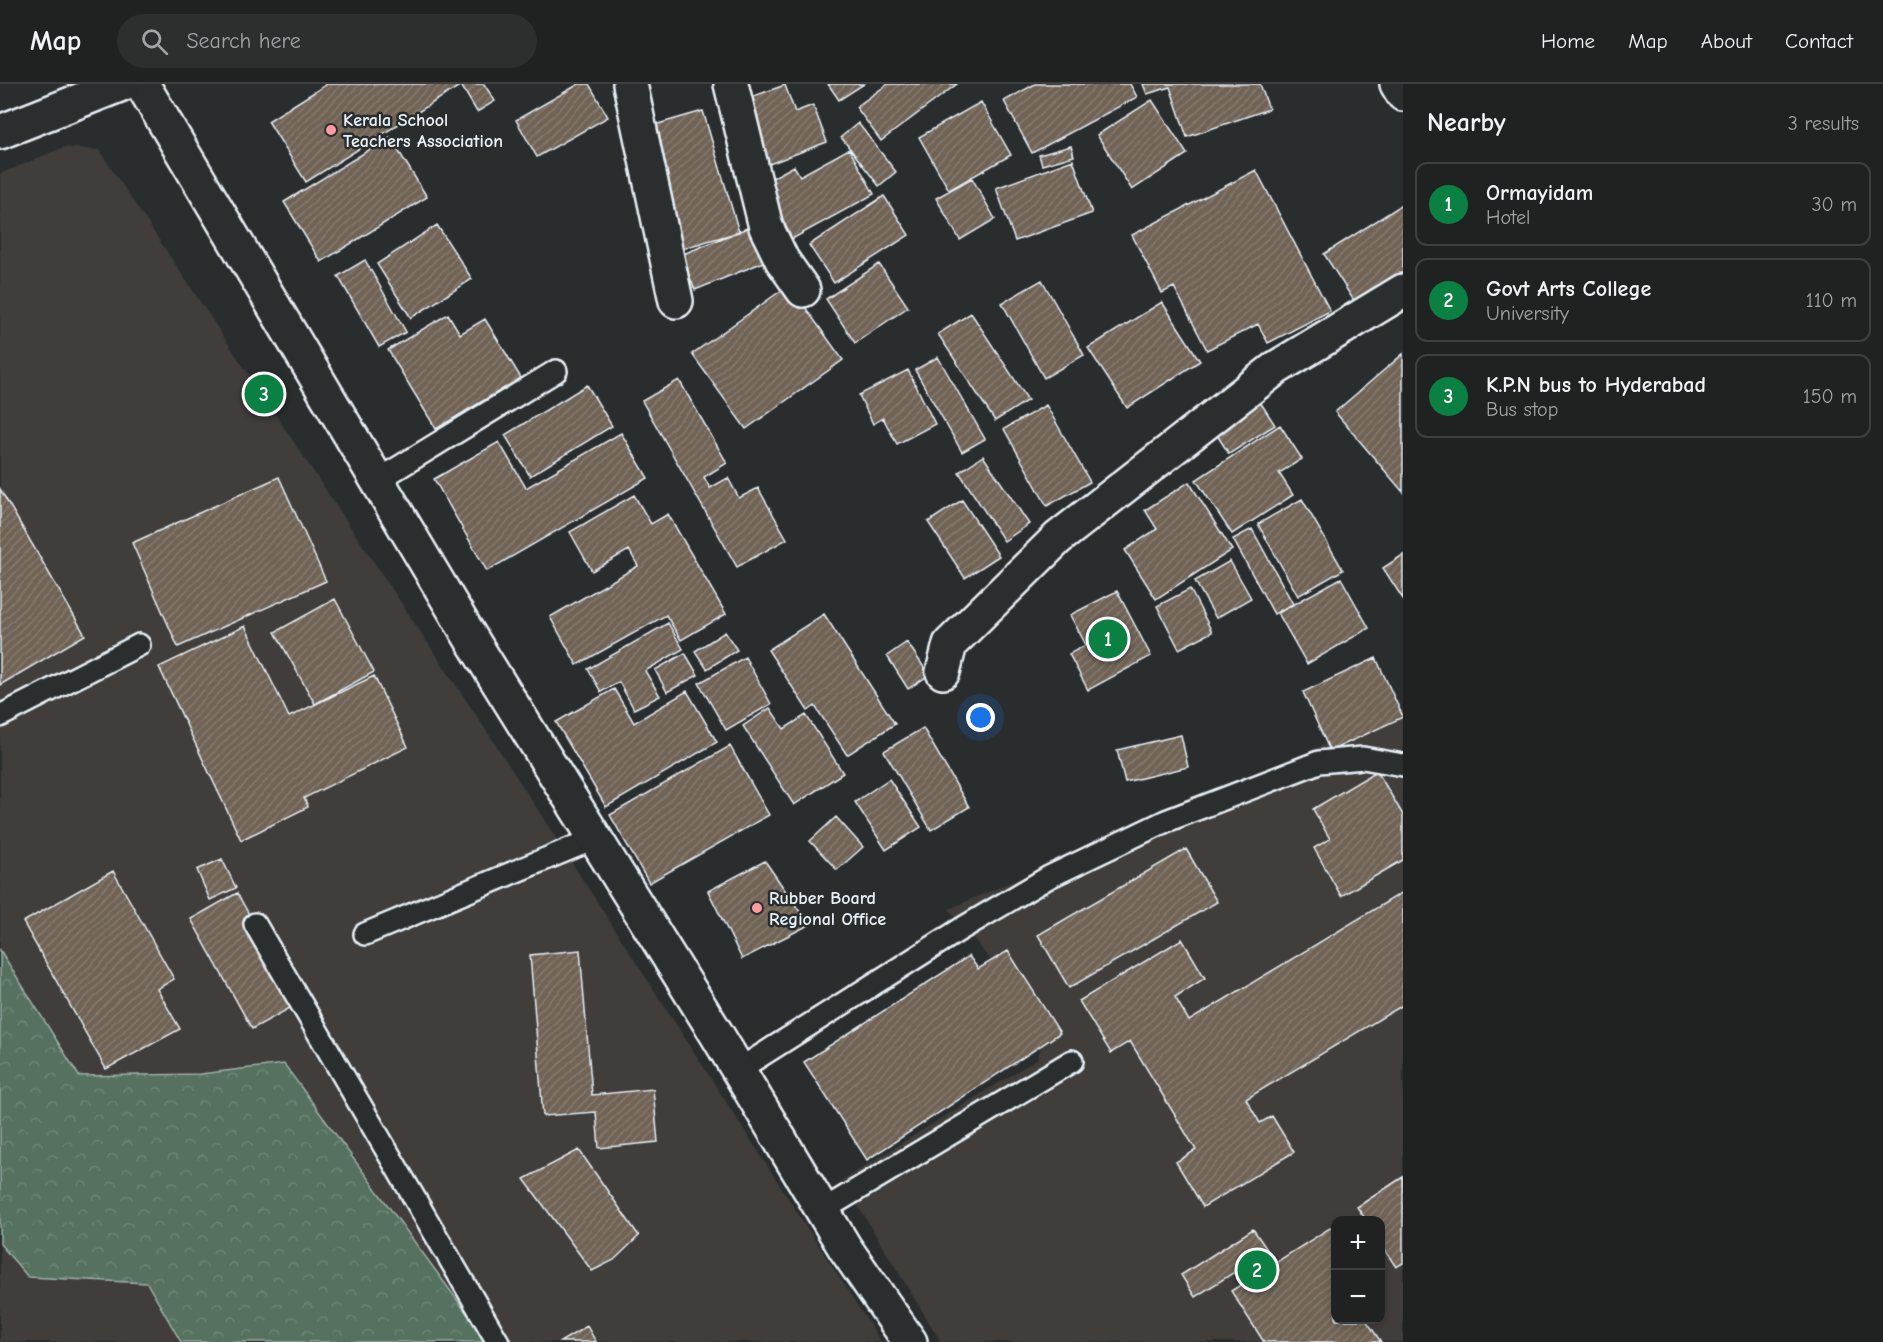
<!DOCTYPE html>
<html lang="en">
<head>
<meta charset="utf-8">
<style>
	:root { --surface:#202222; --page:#2d2f2f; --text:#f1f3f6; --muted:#a2a4a5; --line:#3d3f40; --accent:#0b8043 }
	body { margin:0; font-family:"Comic Neue",sans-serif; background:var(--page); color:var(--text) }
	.controls { position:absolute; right:18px; bottom:18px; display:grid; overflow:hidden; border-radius:12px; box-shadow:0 3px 9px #0003 }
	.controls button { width:54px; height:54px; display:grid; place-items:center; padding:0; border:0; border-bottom:2px solid var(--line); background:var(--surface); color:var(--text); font:30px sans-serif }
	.you { position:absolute; left:981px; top:634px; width:21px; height:21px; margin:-15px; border:4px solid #fff; border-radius:50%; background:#1a73e8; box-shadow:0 0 0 9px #1a73e833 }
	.badge { display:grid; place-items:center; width:39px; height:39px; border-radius:50%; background:var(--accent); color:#fff; font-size:20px; font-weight:700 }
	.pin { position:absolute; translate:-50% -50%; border:3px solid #fff; box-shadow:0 2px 6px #0006 }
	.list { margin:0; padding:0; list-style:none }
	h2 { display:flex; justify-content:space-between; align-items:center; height:78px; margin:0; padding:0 24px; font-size:26px }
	h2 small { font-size:20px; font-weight:400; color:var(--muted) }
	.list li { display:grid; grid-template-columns:39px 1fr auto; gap:18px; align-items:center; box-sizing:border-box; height:84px; margin:0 12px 12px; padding:0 12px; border:2px solid var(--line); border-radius:12px }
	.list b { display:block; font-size:22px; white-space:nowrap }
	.list p { margin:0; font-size:20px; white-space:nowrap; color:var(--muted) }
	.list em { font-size:20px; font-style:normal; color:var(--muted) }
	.icon { flex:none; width:33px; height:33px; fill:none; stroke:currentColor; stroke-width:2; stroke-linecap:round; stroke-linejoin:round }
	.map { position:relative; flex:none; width:1403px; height:1258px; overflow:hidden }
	header { display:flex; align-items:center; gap:36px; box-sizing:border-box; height:84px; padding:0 30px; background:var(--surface); border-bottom:2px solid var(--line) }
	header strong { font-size:28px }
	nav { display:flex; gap:33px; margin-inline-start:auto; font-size:21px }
	.search { width:420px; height:54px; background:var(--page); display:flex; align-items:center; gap:15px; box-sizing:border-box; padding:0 21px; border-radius:33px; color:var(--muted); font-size:22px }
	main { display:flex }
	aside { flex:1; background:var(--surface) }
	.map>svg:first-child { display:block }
	.built { fill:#3f3d3a; fill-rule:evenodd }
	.forest { fill:url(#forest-crowns); stroke:#9fb1ac; stroke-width:1.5 }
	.building { fill:url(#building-hatch); stroke:#e8f1f8; stroke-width:1.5 }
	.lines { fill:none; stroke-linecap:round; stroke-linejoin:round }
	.lane-casing { stroke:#e8f1f8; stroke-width:26 }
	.street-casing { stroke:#e8f1f8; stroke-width:38 }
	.secondary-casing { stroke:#e8f1f8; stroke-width:38 }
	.lane { stroke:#2a2d2e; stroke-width:21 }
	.street { stroke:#2a2d2e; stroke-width:33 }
	.secondary { stroke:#2a2d2e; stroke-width:33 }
	.poi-dot { fill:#ff9aa2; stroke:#2a2d2e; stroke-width:2 }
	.labels { text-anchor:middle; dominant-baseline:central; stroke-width:5; stroke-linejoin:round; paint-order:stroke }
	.poi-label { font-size:18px; font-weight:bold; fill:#e8f1f8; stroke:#2a2d2e; text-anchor:start }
</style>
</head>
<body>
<header>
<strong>Map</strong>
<div class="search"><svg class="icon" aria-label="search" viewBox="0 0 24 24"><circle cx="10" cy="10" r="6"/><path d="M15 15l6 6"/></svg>Search here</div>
<nav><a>Home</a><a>Map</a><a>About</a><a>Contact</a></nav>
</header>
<main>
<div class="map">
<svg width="1403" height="1258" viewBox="0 0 1403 1258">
	<defs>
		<pattern id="forest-crowns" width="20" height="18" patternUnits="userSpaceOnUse" patternTransform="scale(1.5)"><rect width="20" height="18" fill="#56715f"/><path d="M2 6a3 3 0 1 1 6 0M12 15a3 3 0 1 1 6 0" fill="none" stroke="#6e8677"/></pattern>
		<pattern id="building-hatch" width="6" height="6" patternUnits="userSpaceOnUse" patternTransform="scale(1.5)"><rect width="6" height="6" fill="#6f6356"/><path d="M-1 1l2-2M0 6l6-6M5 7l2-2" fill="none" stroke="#847a6f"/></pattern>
	</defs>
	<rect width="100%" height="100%" fill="#2a2d2e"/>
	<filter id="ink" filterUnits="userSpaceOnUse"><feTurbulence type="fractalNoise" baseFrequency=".0167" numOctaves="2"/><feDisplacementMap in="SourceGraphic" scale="12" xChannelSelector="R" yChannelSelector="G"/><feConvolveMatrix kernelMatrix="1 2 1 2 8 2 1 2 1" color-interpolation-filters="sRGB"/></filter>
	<g filter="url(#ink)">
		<!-- built -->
		<path class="built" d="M 64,63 L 99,66 L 494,658 L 881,1258 L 0,1258 L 0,90 Z
			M 1403,626 L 1403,1258 L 941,1258 L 842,1096 L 1037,975 L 1048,946 L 949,825 ZM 1336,1136 L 1380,1136 L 1380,1236 L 1336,1236 Z"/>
		<!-- forest -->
		<path class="forest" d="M 0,866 L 79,992 L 200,990 L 284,980 L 488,1258 L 181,1258 L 147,1199 L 28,1193 L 0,1160 Z"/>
		<!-- building -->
		<path class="building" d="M 327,0 L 484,0 L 495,17 L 477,28 L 461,1 L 306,98 L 268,37 Z
			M 579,0 L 589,0 L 608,33 L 537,73 L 516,36 Z
			M 828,0 L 864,0 L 839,16 Z
			M 888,0 L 957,0 L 881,57 L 856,23 Z
			M 1035,0 L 1130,0 L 1137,13 L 1032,69 L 1004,17 Z
			M 1143,0 L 1260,0 L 1269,25 L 1187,53 L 1170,3 L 1147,10 Z
			M 785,1 L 795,28 L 813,21 L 827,58 L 764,82 L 740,17 Z
			M 1152,16 L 1187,70 L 1132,106 L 1097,51 Z
			M 981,18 L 1011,71 L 949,106 L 919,53 Z
			M 703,27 L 739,148 L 680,165 L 644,44 Z
			M 858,39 L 896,88 L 879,102 L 841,53 Z
			M 390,53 L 427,113 L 321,178 L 284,118 Z
			M 1071,62 L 1074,72 L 1042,81 L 1039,71 Z
			M 849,65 L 874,110 L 792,155 L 761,100 L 794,82 L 800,92 Z
			M 1073,76 L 1092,129 L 1015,157 L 996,104 Z
			M 1256,86 L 1330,227 L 1268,259 L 1258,240 L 1207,266 L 1174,203 L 1162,209 L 1132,151 Z
			M 972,94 L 995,135 L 960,156 L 936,114 Z
			M 884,112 L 909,151 L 834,199 L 809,161 Z
			M 1403,120 L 1403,194 L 1358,223 L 1324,170 Z
			M 437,141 L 472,195 L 411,234 L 377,180 Z
			M 752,142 L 766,177 L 695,206 L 681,171 Z
			M 365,176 L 406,248 L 379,263 L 338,192 Z
			M 879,180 L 908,223 L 855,259 L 826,215 Z
			M 1042,196 L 1084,271 L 1044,294 L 1002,219 Z
			M 789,201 L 843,276 L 746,345 L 692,270 Z
			M 1162,218 L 1200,277 L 1127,324 L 1088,264 Z
			M 971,229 L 1028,316 L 995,337 L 938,250 Z
			M 448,230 L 460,250 L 485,235 L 521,294 L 436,345 L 388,266 Z
			M 1403,270 L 1403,408 L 1335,328 Z
			M 938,273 L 985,355 L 962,368 L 915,286 Z
			M 908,286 L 935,340 L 897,360 L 883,334 L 873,340 L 859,311 Z
			M 679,296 L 727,379 L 704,393 L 710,404 L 728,394 L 739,414 L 758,404 L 787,455 L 737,483 L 642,317 Z
			M 587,301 L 612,342 L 530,392 L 505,351 Z
			M 1255,310 L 1275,341 L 1229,370 L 1210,340 Z
			M 1046,321 L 1090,398 L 1047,422 L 1004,345 Z
			M 1280,341 L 1302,375 L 1279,389 L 1293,411 L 1232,450 L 1196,396 Z
			M 621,349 L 648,394 L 487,487 L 434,395 L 499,358 L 526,404 Z
			M 983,372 L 1029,440 L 1004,457 L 959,388 Z
			M 279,393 L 326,497 L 178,563 L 132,459 Z
			M 1189,398 L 1232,466 L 1156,515 L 1125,466 L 1157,445 L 1145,426 Z
			M 0,405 L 85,551 L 0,601 Z
			M 634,411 L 651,440 L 668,430 L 726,530 L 681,556 L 666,531 L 577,581 L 550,533 L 638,482 L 629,466 L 592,487 L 570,448 Z
			M 1302,415 L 1343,486 L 1298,512 L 1258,440 Z
			M 962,416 L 999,472 L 965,494 L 928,438 Z
			M 1252,445 L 1293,520 L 1274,530 L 1233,455 Z
			M 1403,471 L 1403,515 L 1383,484 Z
			M 1230,477 L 1251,514 L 1216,534 L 1195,497 Z
			M 1341,494 L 1369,544 L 1307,580 L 1278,529 Z
			M 1190,505 L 1212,548 L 1179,565 L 1157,522 Z
			M 1117,507 L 1151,572 L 1088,606 L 1069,570 L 1086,561 L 1070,531 Z
			M 335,515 L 374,588 L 315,620 L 275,548 Z
			M 824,530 L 895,640 L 847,671 L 815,622 L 808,627 L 768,566 Z
			M 668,539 L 683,565 L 645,587 L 660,612 L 634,625 L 619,598 L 601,608 L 588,585 Z
			M 245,542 L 289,633 L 374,592 L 408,663 L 304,714 L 308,723 L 241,756 L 159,583 Z
			M 725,548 L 737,566 L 707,585 L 695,567 Z
			M 907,558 L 929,591 L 908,605 L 887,572 Z
			M 685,569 L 698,591 L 667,608 L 655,586 Z
			M 745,573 L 771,620 L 726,646 L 699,599 Z
			M 1376,574 L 1403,633 L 1330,667 L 1303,608 Z
			M 614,605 L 634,639 L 687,607 L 717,658 L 606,723 L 556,638 Z
			M 770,624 L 784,645 L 806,631 L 843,689 L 794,721 L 743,642 Z
			M 923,644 L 969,723 L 931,746 L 884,667 Z
			M 1181,651 L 1188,683 L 1125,698 L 1117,666 Z
			M 730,662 L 769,731 L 649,799 L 610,731 Z
			M 1377,687 L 1403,731 L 1403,776 L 1341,812 L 1314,764 L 1330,755 L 1313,725 Z
			M 889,695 L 921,743 L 886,766 L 855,718 Z
			M 836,733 L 863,763 L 837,786 L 810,757 Z
			M 1186,765 L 1217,818 L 1069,904 L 1038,851 Z
			M 222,775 L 236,804 L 210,816 L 197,786 Z
			M 765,777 L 809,841 L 742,875 L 708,807 Z
			M 113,787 L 174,895 L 157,905 L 180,945 L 106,985 L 23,838 Z
			M 1403,808 L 1403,921 L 1246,1015 L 1260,1039 L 1272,1032 L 1294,1068 L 1203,1123 L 1176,1078 L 1196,1066 L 1130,957 L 1111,969 L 1079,917 L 1182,855 L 1205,894 L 1175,913 L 1189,937 Z
			M 237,809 L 299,919 L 252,945 L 191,835 Z
			M 580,866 L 592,1011 L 653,1005 L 658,1058 L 599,1064 L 596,1028 L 543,1032 L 530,871 Z
			M 1008,867 L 1060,949 L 867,1076 L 804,978 L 969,872 L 978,885 Z
			M 579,1066 L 639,1152 L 614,1176 L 592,1187 L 524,1095 Z
			M 1403,1093 L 1403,1179 L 1396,1183 L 1380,1159 L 1380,1136 L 1366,1136 L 1357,1123 Z
			M 1336,1140 L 1336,1236 L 1366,1236 L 1381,1258 L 1264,1258 L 1231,1207 Z
			M 1253,1145 L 1268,1167 L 1195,1213 L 1181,1191 Z
			M 587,1242 L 596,1258 L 560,1258 Z"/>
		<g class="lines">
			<defs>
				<path id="lane" d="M 378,396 L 556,287
					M 0,632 L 139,561
					M 255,840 L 498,1258
					M 365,850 L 596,754
					M 738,986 L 961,845 L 1049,793 L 1166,737 L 1319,678 L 1363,674 L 1403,681
					M 823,1126 L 1072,977"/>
				<path id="street" d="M 142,0 L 472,556 L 716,949 L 845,1164 L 910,1258
					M 630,0 L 676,217
					M 731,0 L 766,143 L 782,176 L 803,206
					M 943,588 L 950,560 L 1058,454 L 1276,284 L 1403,207"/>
				<path id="secondary" d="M 1397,0 L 1403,10
					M 0,48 L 122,0"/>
			</defs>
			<!-- lane casing -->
			<use href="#lane" class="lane-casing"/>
			<!-- street casing -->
			<use href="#street" class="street-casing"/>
			<!-- secondary casing -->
			<use href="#secondary" class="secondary-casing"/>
			<!-- lane -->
			<use href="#lane" class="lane"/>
			<!-- street -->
			<use href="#street" class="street"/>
			<!-- secondary -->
			<use href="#secondary" class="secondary"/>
		</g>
	</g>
	<!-- markers -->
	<g class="poi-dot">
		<circle cx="331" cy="46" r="6"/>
		<circle cx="757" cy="824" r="6"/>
	</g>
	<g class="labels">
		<!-- poi labels -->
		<g class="poi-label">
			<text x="343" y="36">Kerala School<tspan x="343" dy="21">Teachers Association</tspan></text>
			<text x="769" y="814">Rubber Board<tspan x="769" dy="21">Regional Office</tspan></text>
		</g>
	</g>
</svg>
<div class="controls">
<button>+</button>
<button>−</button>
</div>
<div class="you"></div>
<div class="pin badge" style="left:1108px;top:555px">1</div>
<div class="pin badge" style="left:1257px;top:1186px">2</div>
<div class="pin badge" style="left:264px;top:310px">3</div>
</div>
<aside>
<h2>Nearby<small>3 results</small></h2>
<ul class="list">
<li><span class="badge">1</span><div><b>Ormayidam</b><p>Hotel</p></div><em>30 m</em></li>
<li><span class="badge">2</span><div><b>Govt Arts College</b><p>University</p></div><em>110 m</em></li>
<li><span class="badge">3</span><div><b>K.P.N bus to Hyderabad</b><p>Bus stop</p></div><em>150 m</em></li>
</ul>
</aside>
</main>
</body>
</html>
